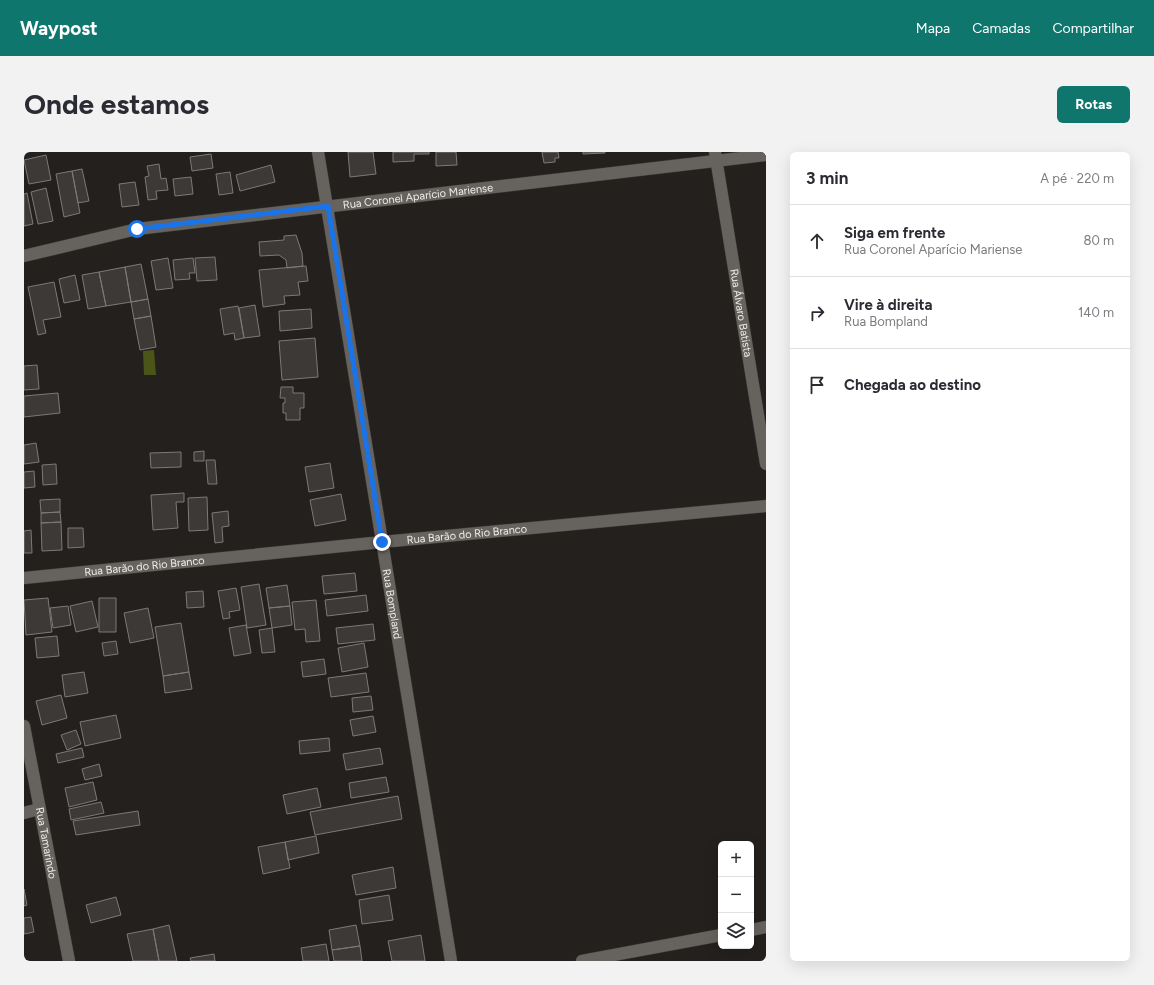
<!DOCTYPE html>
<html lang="pt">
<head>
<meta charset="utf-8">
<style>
	:root { --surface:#fff; --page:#f2f2f3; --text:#2b2b33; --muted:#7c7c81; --line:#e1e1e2; --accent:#0f766e }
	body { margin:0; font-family:Figtree,sans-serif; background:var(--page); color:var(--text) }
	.controls { position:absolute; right:12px; bottom:12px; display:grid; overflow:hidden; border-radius:6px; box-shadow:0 4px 16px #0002 }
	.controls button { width:36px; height:36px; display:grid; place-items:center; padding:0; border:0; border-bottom:1px solid var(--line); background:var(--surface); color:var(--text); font:20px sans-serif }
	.stop { position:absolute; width:12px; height:12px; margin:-9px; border:3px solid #1a73e8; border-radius:50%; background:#fff }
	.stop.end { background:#1a73e8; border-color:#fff; box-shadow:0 1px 4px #0008 }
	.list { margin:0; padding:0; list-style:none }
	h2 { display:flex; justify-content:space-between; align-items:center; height:52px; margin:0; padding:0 16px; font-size:17px }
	h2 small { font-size:13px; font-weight:400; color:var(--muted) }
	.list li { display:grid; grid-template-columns:26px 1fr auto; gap:12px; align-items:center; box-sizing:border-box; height:72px; padding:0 16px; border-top:1px solid var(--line) }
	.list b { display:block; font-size:15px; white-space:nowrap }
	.list p { margin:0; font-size:13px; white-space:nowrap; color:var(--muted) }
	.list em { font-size:13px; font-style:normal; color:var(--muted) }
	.icon { flex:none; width:22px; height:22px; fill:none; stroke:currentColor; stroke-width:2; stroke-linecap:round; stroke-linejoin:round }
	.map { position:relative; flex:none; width:742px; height:809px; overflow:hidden; border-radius:6px }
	header { display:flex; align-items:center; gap:24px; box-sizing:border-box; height:56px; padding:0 20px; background:var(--accent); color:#fff }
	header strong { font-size:19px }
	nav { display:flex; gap:22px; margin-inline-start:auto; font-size:14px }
	.intro { display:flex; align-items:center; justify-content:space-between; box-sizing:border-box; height:96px; padding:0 24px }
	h1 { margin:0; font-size:28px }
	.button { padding:10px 18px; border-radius:6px; background:var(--accent); color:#fff; font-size:14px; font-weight:700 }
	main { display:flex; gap:24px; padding:0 24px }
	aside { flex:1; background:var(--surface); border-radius:6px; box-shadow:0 4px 16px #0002 }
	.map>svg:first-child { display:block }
	.water { fill:#4c5518 }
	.building { fill:#3d3936; stroke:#7e7976 }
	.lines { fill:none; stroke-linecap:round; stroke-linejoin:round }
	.street-casing { stroke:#3e3c39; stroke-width:13 }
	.secondary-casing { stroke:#3e3c39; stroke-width:13 }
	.street { stroke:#66635e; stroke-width:12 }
	.secondary { stroke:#66635e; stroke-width:12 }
	.route { stroke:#1a73e8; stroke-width:5 }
	.labels { text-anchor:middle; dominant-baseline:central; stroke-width:3; stroke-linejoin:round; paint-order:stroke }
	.street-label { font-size:11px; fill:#edece9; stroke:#23201d }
</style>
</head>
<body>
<header>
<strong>Waypost</strong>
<nav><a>Mapa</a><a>Camadas</a><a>Compartilhar</a></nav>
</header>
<div class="intro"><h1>Onde estamos</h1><a class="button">Rotas</a></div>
<main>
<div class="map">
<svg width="742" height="809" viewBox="0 0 742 809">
	<rect width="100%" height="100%" fill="#23201d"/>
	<!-- water -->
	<path class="water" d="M 130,198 L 132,223 L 120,223 L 119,199 Z"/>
	<!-- building -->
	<path class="building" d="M 324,0 L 349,0 L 352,22 L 326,25 Z
		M 369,0 L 405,0 L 405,2 L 390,2 L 390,9 L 369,10 Z
		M 412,0 L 432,0 L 433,13 L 412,14 Z
		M 518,0 L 534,0 L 535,6 L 531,6 L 531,10 L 520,11 Z
		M 559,0 L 581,0 L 581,1 L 559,2 Z
		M 187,2 L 189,16 L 168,19 L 166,5 Z
		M 22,3 L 27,28 L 5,32 L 0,8 Z
		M 135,12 L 137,27 L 142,26 L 144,38 L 132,39 L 133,47 L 124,48 L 121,25 L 125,24 L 123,14 Z
		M 247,13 L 251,30 L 216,39 L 212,23 Z
		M 58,17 L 65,49 L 54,51 L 48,19 Z
		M 48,19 L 56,61 L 40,65 L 32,22 Z
		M 206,20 L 209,41 L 195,43 L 192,22 Z
		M 167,25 L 169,42 L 151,44 L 149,27 Z
		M 111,30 L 115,53 L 98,55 L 95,32 Z
		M 22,36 L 29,69 L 14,72 L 7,40 Z
		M 3,41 L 9,72 L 0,74 L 0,42 Z
		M 272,83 L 278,101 L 279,114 L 263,116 L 262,108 L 255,103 L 236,104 L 235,90 L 260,88 L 260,84 Z
		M 191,105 L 193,128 L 173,129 L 171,106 Z
		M 144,106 L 149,136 L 132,138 L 127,109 Z
		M 169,106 L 171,121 L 165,121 L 166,127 L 151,128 L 149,108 Z
		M 117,112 L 124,147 L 107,150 L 101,115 Z
		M 282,114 L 284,129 L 274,130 L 276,143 L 260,144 L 261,152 L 239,155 L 235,118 Z
		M 101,115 L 107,150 L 82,154 L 75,120 Z
		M 75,120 L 82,154 L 64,157 L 58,123 Z
		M 51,123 L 56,148 L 40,151 L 35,127 Z
		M 30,130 L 37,165 L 19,168 L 22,181 L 14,183 L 4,135 Z
		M 124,147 L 127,164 L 110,167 L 107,150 Z
		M 231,153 L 236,184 L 220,186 L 215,156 Z
		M 214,154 L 220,186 L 211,188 L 210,181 L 200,183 L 196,157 Z
		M 287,157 L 288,176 L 256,179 L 255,159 Z
		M 127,164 L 132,195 L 116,198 L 110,167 Z
		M 291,186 L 294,225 L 258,228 L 255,189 Z
		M 13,213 L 15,237 L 0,238 L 0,214 Z
		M 257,235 L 269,235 L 269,241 L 280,241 L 280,256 L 276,256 L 276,268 L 262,268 L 262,261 L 259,261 L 259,251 L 261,251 L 261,246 L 256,246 Z
		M 34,241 L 36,261 L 0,265 L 0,244 Z
		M 12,291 L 15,310 L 0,312 L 0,293 Z
		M 180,299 L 180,309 L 170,309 L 170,300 Z
		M 157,300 L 157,315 L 127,316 L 126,301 Z
		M 182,308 L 191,308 L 193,332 L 184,332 Z
		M 306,311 L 310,336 L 285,340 L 281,315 Z
		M 32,312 L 33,332 L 19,333 L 18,313 Z
		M 10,319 L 11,335 L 0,336 L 0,320 Z
		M 160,341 L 160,350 L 152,350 L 154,376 L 129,378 L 127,343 Z
		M 317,342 L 322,368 L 291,374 L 286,348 Z
		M 183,345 L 184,378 L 165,379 L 164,346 Z
		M 36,347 L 36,360 L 17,361 L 16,348 Z
		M 204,359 L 205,374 L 198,375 L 199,390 L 191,391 L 188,361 Z
		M 36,360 L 37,370 L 17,371 L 17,361 Z
		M 37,370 L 38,398 L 18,399 L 17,371 Z
		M 44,376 L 59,376 L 60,395 L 44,396 Z
		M 7,378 L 8,401 L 0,401 L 0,379 Z
		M 331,421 L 333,439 L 300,442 L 298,424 Z
		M 235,432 L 242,473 L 223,476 L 217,435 Z
		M 263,433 L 266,454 L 245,456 L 242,436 Z
		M 212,436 L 216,458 L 205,460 L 206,466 L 199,467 L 194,439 Z
		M 179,439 L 180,455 L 163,456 L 162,440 Z
		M 342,443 L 344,459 L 303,464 L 301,448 Z
		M 24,446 L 28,480 L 2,483 L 0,448 Z
		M 75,446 L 92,446 L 92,480 L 75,480 Z
		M 292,448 L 296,489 L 282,490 L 281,477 L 271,478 L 268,450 Z
		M 68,449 L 74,475 L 52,480 L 46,454 Z
		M 44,454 L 47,473 L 29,476 L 26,456 Z
		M 266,454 L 268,473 L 248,476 L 245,456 Z
		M 124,456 L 130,486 L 106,491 L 100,461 Z
		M 157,471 L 165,520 L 139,524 L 131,475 Z
		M 349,472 L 351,488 L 314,492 L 312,476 Z
		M 222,473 L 227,501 L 210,504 L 205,476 Z
		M 248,476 L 251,500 L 238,501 L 235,478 Z
		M 33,484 L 35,504 L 13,506 L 11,486 Z
		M 92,489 L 94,502 L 80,504 L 78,491 Z
		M 340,491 L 344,515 L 318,520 L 314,496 Z
		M 300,507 L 302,522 L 279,525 L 277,510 Z
		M 60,520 L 64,541 L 41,545 L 38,523 Z
		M 165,520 L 168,537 L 141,541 L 139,524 Z
		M 342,521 L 345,540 L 307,545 L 304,526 Z
		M 37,543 L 43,566 L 18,573 L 12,549 Z
		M 347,544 L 349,558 L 329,560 L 328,546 Z
		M 92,563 L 97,586 L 61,594 L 56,570 Z
		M 349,564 L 352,580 L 329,584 L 326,568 Z
		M 52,578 L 57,592 L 43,598 L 37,583 Z
		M 305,586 L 306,599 L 276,602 L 275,589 Z
		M 58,596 L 60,605 L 34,611 L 32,602 Z
		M 356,596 L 359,612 L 322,618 L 319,602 Z
		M 75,612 L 78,624 L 61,628 L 58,617 Z
		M 362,625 L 365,640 L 327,646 L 325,631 Z
		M 69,630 L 73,648 L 45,655 L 41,636 Z
		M 293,636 L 297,655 L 263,662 L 259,643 Z
		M 374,644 L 378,667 L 291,683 L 286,660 Z
		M 77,650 L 80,661 L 47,668 L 45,657 Z
		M 114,659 L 116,673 L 52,683 L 49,669 Z
		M 292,684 L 295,701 L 264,708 L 261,690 Z
		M 261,690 L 266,716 L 239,722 L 234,695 Z
		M 369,715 L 372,736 L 332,743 L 328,723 Z
		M 0,737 L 3,753 L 0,754 Z
		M 365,743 L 369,768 L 338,772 L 335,748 Z
		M 92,745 L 97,763 L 67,771 L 62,753 Z
		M 7,765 L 10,780 L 0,782 L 0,766 Z
		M 145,773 L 153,809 L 135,809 L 129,777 Z
		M 332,773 L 336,794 L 308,798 L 305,778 Z
		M 129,777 L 135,809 L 109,809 L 103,782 Z
		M 397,783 L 401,809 L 368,809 L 364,789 Z
		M 302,792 L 305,809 L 279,809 L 277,796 Z
		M 336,794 L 338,809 L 310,809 L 308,798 Z
		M 190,802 L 191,809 L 167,809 L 166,806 Z"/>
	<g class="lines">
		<defs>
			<g id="street">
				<path id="s1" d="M 294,0 L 427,809"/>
				<path id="s2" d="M 0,104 L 113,77 L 742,3"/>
				<path id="s3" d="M 0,426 L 358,390 L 742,354"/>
				<path id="s4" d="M 0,574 L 45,809"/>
				<path d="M 0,661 L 15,657"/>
			</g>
			<g id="secondary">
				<path id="s5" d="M 691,0 L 742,312"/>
				<path d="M 727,778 L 742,775"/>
				<path d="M 558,809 L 697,783"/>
			</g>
		</defs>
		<!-- street casing -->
		<use href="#street" class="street-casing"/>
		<!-- secondary casing -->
		<use href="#secondary" class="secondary-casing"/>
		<!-- street -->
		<use href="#street" class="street"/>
		<!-- secondary -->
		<use href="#secondary" class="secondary"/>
	</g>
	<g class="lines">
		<!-- route -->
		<path class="route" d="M 113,77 L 304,54 L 358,390"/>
	</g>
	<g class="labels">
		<!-- street labels -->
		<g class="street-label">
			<text stroke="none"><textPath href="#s2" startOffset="399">Rua Coronel Aparício Mariense</textPath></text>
			<text stroke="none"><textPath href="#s5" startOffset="163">Rua Álvaro Batista</textPath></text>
			<text stroke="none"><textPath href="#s3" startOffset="445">Rua Barão do Rio Branco</textPath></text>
			<text stroke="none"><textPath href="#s3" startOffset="121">Rua Barão do Rio Branco</textPath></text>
			<text stroke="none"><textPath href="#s1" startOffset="458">Rua Bompland</textPath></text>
			<text stroke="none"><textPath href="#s4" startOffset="119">Rua Tamarindo</textPath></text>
		</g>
	</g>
</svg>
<div class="controls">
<button>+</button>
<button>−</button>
<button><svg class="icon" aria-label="layers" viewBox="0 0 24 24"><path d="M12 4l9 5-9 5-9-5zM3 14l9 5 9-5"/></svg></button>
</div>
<div class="stop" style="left:113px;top:77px"></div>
<div class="stop end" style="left:358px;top:390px"></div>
</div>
<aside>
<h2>3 min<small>A pé · 220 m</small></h2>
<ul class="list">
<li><svg class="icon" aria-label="ahead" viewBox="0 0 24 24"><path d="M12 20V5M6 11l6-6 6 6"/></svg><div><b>Siga em frente</b><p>Rua Coronel Aparício Mariense</p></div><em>80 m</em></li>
<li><svg class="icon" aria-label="right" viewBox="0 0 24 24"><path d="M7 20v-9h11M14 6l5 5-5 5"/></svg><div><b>Vire à direita</b><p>Rua Bompland</p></div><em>140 m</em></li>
<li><svg class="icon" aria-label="arrive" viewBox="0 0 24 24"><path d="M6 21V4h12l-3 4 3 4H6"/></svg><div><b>Chegada ao destino</b></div></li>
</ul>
</aside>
</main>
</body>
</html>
